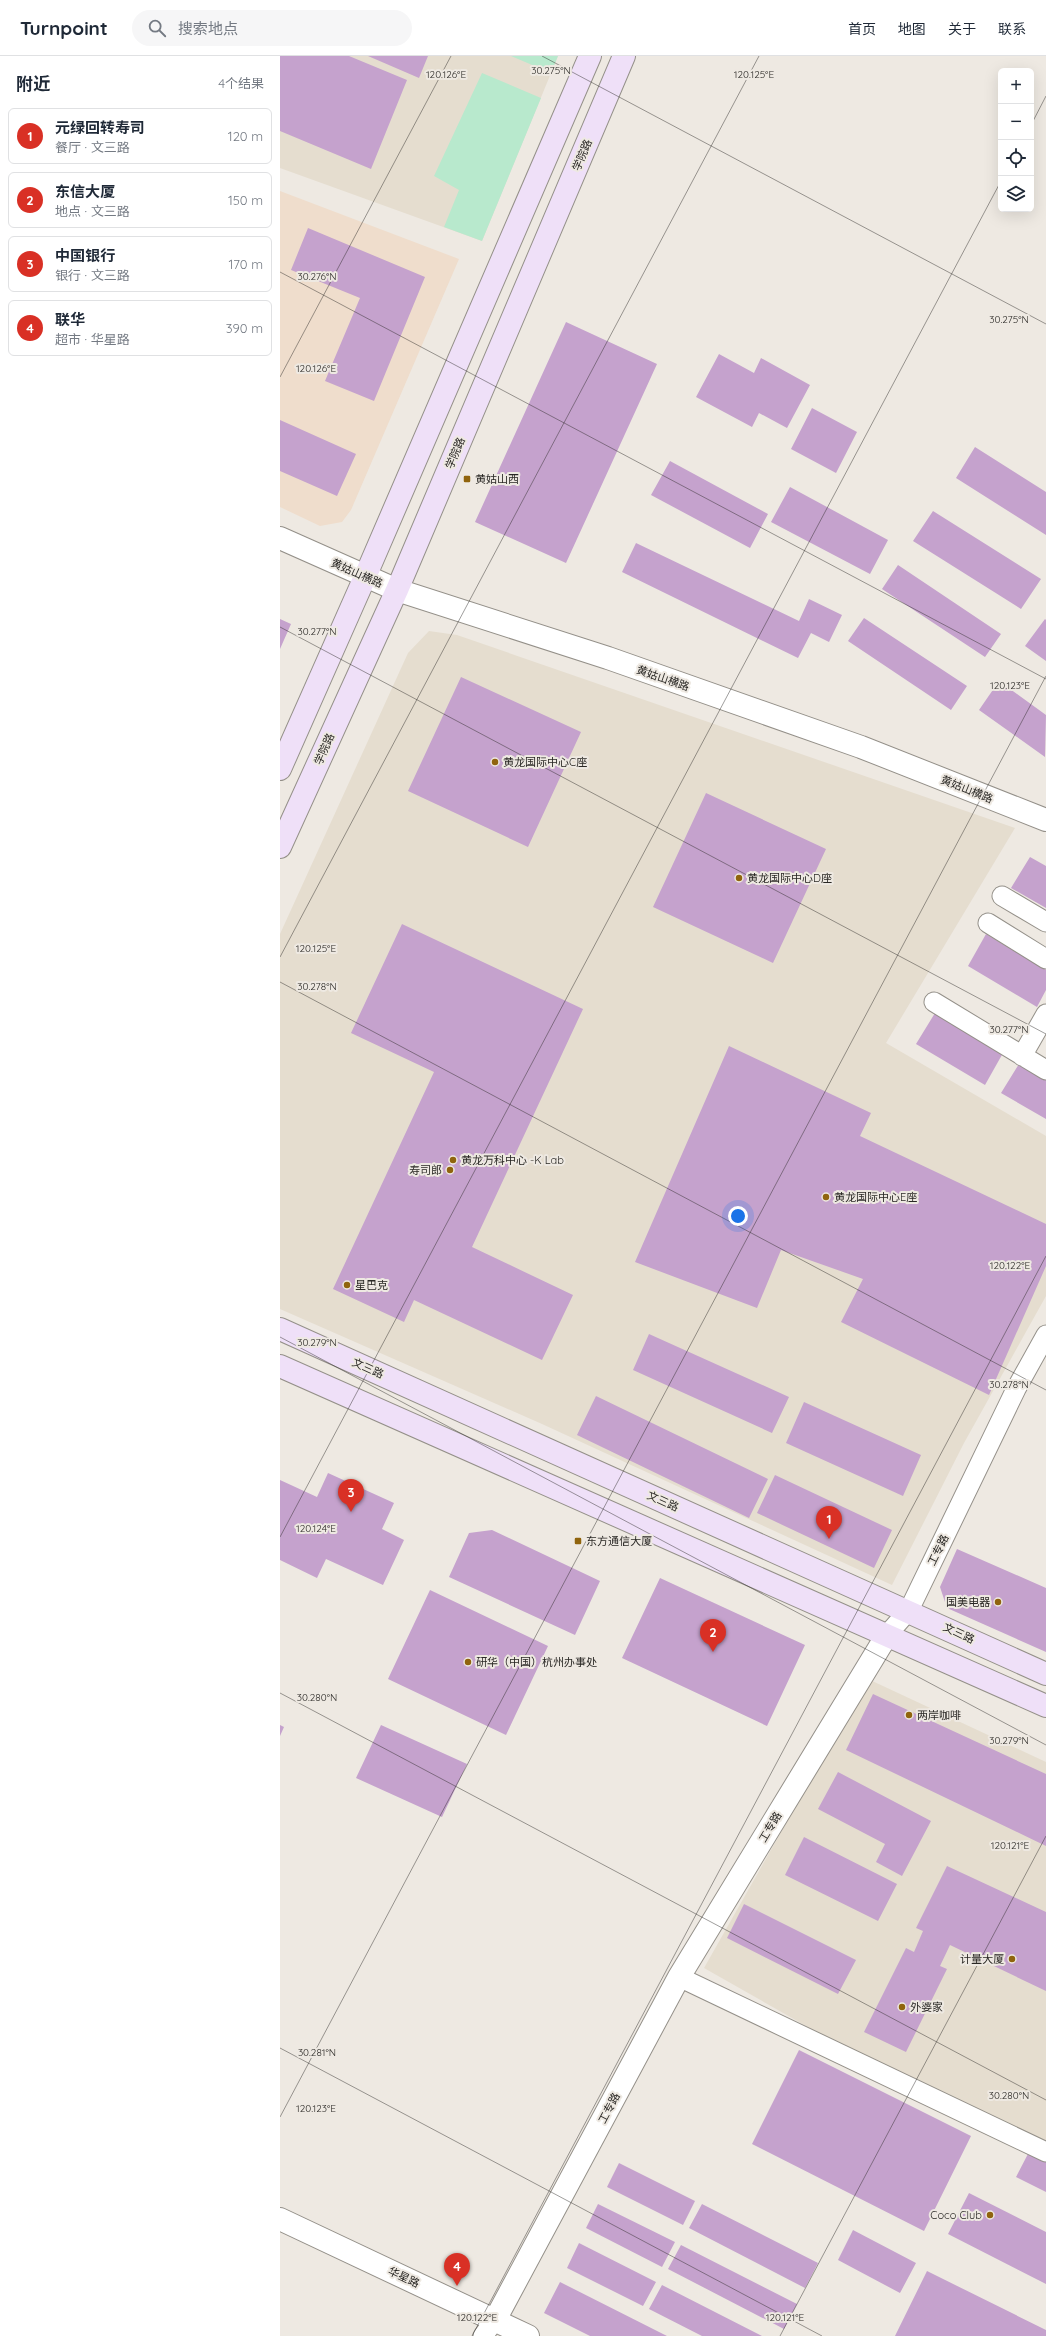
<!DOCTYPE html>
<html lang="zh">
<head>
<meta charset="utf-8">
<style>
	:root { --surface:#fff; --page:#f6f6f7; --text:#1f2937; --muted:#747a83; --line:#e0e1e3; --accent:#d93025 }
	body { margin:0; font-family:Quicksand,"Noto Sans SC",sans-serif; background:var(--page); color:var(--text) }
	.controls { position:absolute; right:12px; top:12px; display:grid; overflow:hidden; border-radius:6px; box-shadow:0 4px 16px #0002 }
	.controls button { width:36px; height:36px; display:grid; place-items:center; padding:0; border:0; border-bottom:1px solid var(--line); background:var(--surface); color:var(--text); font:20px sans-serif }
	.you { position:absolute; left:458px; top:1160px; width:14px; height:14px; margin:-10px; border:3px solid #fff; border-radius:50%; background:#1a73e8; box-shadow:0 0 0 6px #1a73e833 }
	.badge { display:grid; place-items:center; width:26px; height:26px; border-radius:50%; background:var(--accent); color:#fff; font-size:13px; font-weight:700 }
	.pin { position:absolute; translate:-50% -33px; filter:drop-shadow(0 1px 2px #0008) }
	.pin::after { content:''; position:absolute; top:21px; width:14px; height:12px; background:inherit; clip-path:polygon(0 0,100% 0,50% 100%) }
	.list { margin:0; padding:0; list-style:none }
	h2 { display:flex; justify-content:space-between; align-items:center; height:52px; margin:0; padding:0 16px; font-size:17px }
	h2 small { font-size:13px; font-weight:400; color:var(--muted) }
	.list li { display:grid; grid-template-columns:26px 1fr auto; gap:12px; align-items:center; box-sizing:border-box; height:56px; margin:0 8px 8px; padding:0 8px; border:1px solid var(--line); border-radius:6px }
	.list b { display:block; font-size:15px; white-space:nowrap }
	.list p { margin:0; font-size:13px; white-space:nowrap; color:var(--muted) }
	.list em { font-size:13px; font-style:normal; color:var(--muted) }
	.icon { flex:none; width:22px; height:22px; fill:none; stroke:currentColor; stroke-width:2; stroke-linecap:round; stroke-linejoin:round }
	.map { position:relative; flex:none; width:766px; height:2280px; overflow:hidden }
	header { display:flex; align-items:center; gap:24px; box-sizing:border-box; height:56px; padding:0 20px; background:var(--surface); border-bottom:1px solid var(--line) }
	header strong { font-size:19px }
	nav { display:flex; gap:22px; margin-inline-start:auto; font-size:14px }
	.search { width:280px; height:36px; background:var(--page); display:flex; align-items:center; gap:10px; box-sizing:border-box; padding:0 14px; border-radius:22px; color:var(--muted); font-size:15px }
	main { display:flex }
	aside { flex:1; background:var(--surface) }
	.map>svg:first-child { display:block }
	.built { fill:#e5ddcf }
	.industrial { fill:#efddcc }
	.green { fill:#b8e9cd }
	.building { fill:#c5a2cd }
	.lines { fill:none; stroke-linecap:round; stroke-linejoin:round }
	.minor-casing { stroke:#949089; stroke-width:21 }
	.tertiary-casing { stroke:#949089; stroke-width:24 }
	.secondary-casing { stroke:#949089; stroke-width:24 }
	.minor { stroke:#fff; stroke-width:19 }
	.tertiary { stroke:#fff; stroke-width:22 }
	.secondary { stroke:#efe0f8; stroke-width:22 }
	.ticks { fill:none; stroke:#2a2825; stroke-width:1; stroke-opacity:0.45 }
	.poi-dot { fill:#90640d; stroke:#eee9e2; stroke-width:1.5 }
	.labels { text-anchor:middle; dominant-baseline:central; stroke-width:4; stroke-linejoin:round; paint-order:stroke }
	.street-label { font-size:11px; fill:#2a2825; stroke:#eee9e2 }
	.poi-label { font-size:11px; fill:#2a2825; stroke:#eee9e2; text-anchor:start }
	.ticks-label { font-size:10px; text-anchor:middle; fill:#2a2825; stroke:#eee9e2; stroke-width:4; stroke-linejoin:round; paint-order:stroke }
</style>
</head>
<body>
<header>
<strong>Turnpoint</strong>
<div class="search"><svg class="icon" aria-label="search" viewBox="0 0 24 24"><circle cx="10" cy="10" r="6"/><path d="M15 15l6 6"/></svg>搜索地点</div>
<nav><a>首页</a><a>地图</a><a>关于</a><a>联系</a></nav>
</header>
<main>
<aside>
<h2>附近<small>4个结果</small></h2>
<ul class="list">
<li><span class="badge">1</span><div><b>元绿回转寿司</b><p>餐厅 · 文三路</p></div><em>120 m</em></li>
<li><span class="badge">2</span><div><b>东信大厦</b><p>地点 · 文三路</p></div><em>150 m</em></li>
<li><span class="badge">3</span><div><b>中国银行</b><p>银行 · 文三路</p></div><em>170 m</em></li>
<li><span class="badge">4</span><div><b>联华</b><p>超市 · 华星路</p></div><em>390 m</em></li>
</ul>
</aside>
<div class="map">
<svg width="766" height="2280" viewBox="0 0 766 2280">
	<rect width="100%" height="100%" fill="#eee9e2"/>
	<!-- built -->
	<path class="built" d="M 0,0 L 278,0 L 202,185 L 0,112 Z
		M 149,575 L 177,579 L 735,772 L 606,987 L 766,1080 L 766,1240 L 684,1387 L 612,1529 L 262,1368 L 0,1253 L 0,878 L 128,597 Z
		M 588,1623 L 766,1706 L 766,2096 L 632,2030 L 424,1912 Z"/>
	<!-- industrial -->
	<path class="industrial" d="M 0,135 L 179,203 L 71,454 L 62,466 L 40,470 L 0,451 Z"/>
	<!-- green -->
	<path class="green" d="M 231,0 L 278,0 L 271,17 Z
		M 202,17 L 261,42 L 202,185 L 164,171 L 179,134 L 154,120 Z"/>
	<!-- building -->
	<path class="building" d="M 0,0 L 69,0 L 127,24 L 91,113 L 0,75 Z
		M 88,0 L 148,0 L 139,22 Z
		M 28,172 L 145,221 L 94,345 L 45,325 L 80,242 L 11,214 Z
		M 286,266 L 377,308 L 286,507 L 195,466 Z
		M 439,298 L 474,317 L 481,302 L 530,329 L 507,372 L 479,357 L 472,371 L 416,341 Z
		M 532,352 L 577,376 L 556,417 L 511,393 Z
		M 0,364 L 76,398 L 57,440 L 0,415 Z
		M 695,391 L 766,436 L 766,479 L 676,422 Z
		M 390,405 L 488,458 L 470,492 L 371,439 Z
		M 510,431 L 608,484 L 590,518 L 491,466 Z
		M 653,455 L 761,523 L 741,553 L 633,485 Z
		M 356,487 L 519,565 L 529,543 L 562,559 L 549,586 L 531,577 L 518,602 L 342,516 Z
		M 618,509 L 721,578 L 705,601 L 602,533 Z
		M 584,562 L 687,630 L 671,654 L 568,585 Z
		M 0,563 L 11,568 L 0,593 Z
		M 765,563 L 766,564 L 766,605 L 745,590 Z
		M 181,621 L 301,676 L 248,791 L 128,735 Z
		M 719,625 L 766,659 L 765,701 L 699,654 Z
		M 426,737 L 546,793 L 493,907 L 373,851 Z
		M 750,801 L 766,810 L 766,852 L 731,832 Z
		M 122,868 L 303,953 L 192,1191 L 293,1239 L 262,1304 L 134,1244 L 124,1266 L 53,1233 L 154,1016 L 71,977 Z
		M 706,878 L 766,914 L 766,934 L 757,951 L 688,910 Z
		M 655,957 L 723,997 L 705,1029 L 636,988 Z
		M 449,990 L 591,1057 L 580,1080 L 766,1168 L 766,1210 L 709,1339 L 561,1266 L 583,1223 L 501,1194 L 477,1252 L 355,1206 Z
		M 739,1008 L 766,1024 L 766,1063 L 721,1037 Z
		M 369,1278 L 509,1341 L 492,1377 L 353,1314 Z
		M 316,1340 L 488,1423 L 469,1462 L 297,1379 Z
		M 524,1346 L 641,1399 L 623,1440 L 506,1387 Z
		M 48,1417 L 114,1447 L 102,1473 L 124,1484 L 103,1529 L 46,1503 L 37,1522 L 0,1504 L 0,1424 L 37,1441 Z
		M 495,1419 L 612,1474 L 594,1512 L 477,1457 Z
		M 212,1474 L 320,1525 L 295,1579 L 169,1521 L 189,1477 Z
		M 677,1493 L 766,1532 L 766,1596 L 667,1552 L 660,1531 Z
		M 380,1522 L 525,1589 L 487,1670 L 342,1602 Z
		M 150,1534 L 268,1590 L 226,1679 L 108,1623 Z
		M 593,1638 L 766,1718 L 766,1790 L 566,1694 Z
		M 0,1669 L 4,1671 L 0,1680 Z
		M 101,1669 L 187,1708 L 162,1761 L 76,1722 Z
		M 558,1716 L 651,1765 L 622,1820 L 596,1806 L 605,1788 L 538,1753 Z
		M 524,1781 L 617,1828 L 598,1865 L 505,1819 Z
		M 667,1810 L 766,1856 L 766,1935 L 670,1889 L 660,1910 L 667,1913 L 626,1996 L 584,1976 L 626,1892 L 634,1896 L 643,1875 L 636,1872 Z
		M 464,1848 L 576,1904 L 558,1938 L 447,1882 Z
		M 519,1994 L 691,2080 L 644,2175 L 472,2088 Z
		M 750,2094 L 766,2102 L 766,2136 L 736,2121 Z
		M 339,2107 L 415,2145 L 403,2169 L 327,2131 Z
		M 689,2137 L 766,2176 L 766,2228 L 668,2178 Z
		M 318,2148 L 395,2186 L 382,2211 L 306,2172 Z
		M 422,2148 L 538,2207 L 525,2232 L 409,2172 Z
		M 573,2174 L 636,2207 L 620,2237 L 558,2204 Z
		M 299,2187 L 376,2226 L 363,2250 L 287,2212 Z
		M 401,2189 L 517,2248 L 504,2273 L 388,2213 Z
		M 647,2215 L 766,2274 L 766,2280 L 615,2280 Z
		M 280,2226 L 387,2280 L 310,2280 L 264,2257 Z
		M 382,2229 L 482,2280 L 422,2280 L 369,2253 Z"/>
	<g class="lines">
		<defs>
			<path id="minor" d="M 722,840 L 766,866
				M 708,867 L 766,903
				M 654,946 L 766,1014
				M 742,1000 L 766,958
				M 607,1579 L 629,1554 L 736,1333 L 766,1279
				M 399,1921 L 766,2096
				M 203,2280 L 215,2264"/>
			<path id="tertiary" d="M 0,482 L 117,534 L 328,602 L 581,691 L 766,764
				M 0,2163 L 248,2280
				M 215,2264 L 399,1921 L 607,1579"/>
			<path id="secondary" d="M 0,713 L 85,521 L 310,0
				M 0,791 L 117,534 L 344,0
				M 0,1273 L 766,1618
				M 0,1310 L 766,1650"/>
		</defs>
		<!-- minor casing -->
		<use href="#minor" class="minor-casing"/>
		<!-- tertiary casing -->
		<use href="#tertiary" class="tertiary-casing"/>
		<!-- secondary casing -->
		<use href="#secondary" class="secondary-casing"/>
		<!-- minor -->
		<use href="#minor" class="minor"/>
		<!-- tertiary -->
		<use href="#tertiary" class="tertiary"/>
		<!-- secondary -->
		<use href="#secondary" class="secondary"/>
	</g>
	<!-- ticks -->
	<path class="ticks" d="M 262,0 L 766,268M 751,69 L 766,40M 0,216 L 766,623M 0,321 L 171,0M 0,571 L 766,978M 0,901 L 479,0M 0,926 L 766,1334M 0,1281 L 766,1689M 0,1481 L 721,125M 0,1637 L 766,2044M 0,1992 L 542,2280M 0,2061 L 766,620M 192,2280 L 766,1200M 500,2280 L 766,1780"/>
	<!-- markers -->
	<g class="poi-dot">
		<rect x="183" y="419" width="8" height="8" rx="2"/>
		<circle cx="215" cy="706" r="4"/>
		<circle cx="459" cy="822" r="4"/>
		<circle cx="173" cy="1104" r="4"/>
		<circle cx="170" cy="1114" r="4"/>
		<circle cx="546" cy="1141" r="4"/>
		<circle cx="67" cy="1229" r="4"/>
		<rect x="294" y="1481" width="8" height="8" rx="2"/>
		<circle cx="718" cy="1546" r="4"/>
		<circle cx="188" cy="1606" r="4"/>
		<circle cx="629" cy="1659" r="4"/>
		<circle cx="732" cy="1903" r="4"/>
		<circle cx="622" cy="1951" r="4"/>
		<circle cx="710" cy="2159" r="4"/>
	</g>
	<g class="labels">
		<!-- street labels -->
		<g class="street-label">
			<text transform="translate(302 99) rotate(-67)">学院路</text>
			<text transform="translate(175 397) rotate(-67)">学院路</text>
			<text transform="translate(77 517) rotate(24)">黄姑山横路</text>
			<text transform="translate(383 622) rotate(19)">黄姑山横路</text>
			<text transform="translate(44 693) rotate(-66)">学院路</text>
			<text transform="translate(687 733) rotate(22)">黄姑山横路</text>
			<text transform="translate(88 1312) rotate(24)">文三路</text>
			<text transform="translate(383 1445) rotate(24)">文三路</text>
			<text transform="translate(658 1494) rotate(-64)">工专路</text>
			<text transform="translate(679 1577) rotate(25)">文三路</text>
			<text transform="translate(490 1771) rotate(-59)">工专路</text>
			<text transform="translate(329 2052) rotate(-62)">工专路</text>
			<text transform="translate(124 2221) rotate(25)">华星路</text>
		</g>
		<!-- poi labels -->
		<g class="poi-label">
			<text x="195" y="423">黄姑山西</text>
			<text x="223" y="706">黄龙国际中心C座</text>
			<text x="467" y="822">黄龙国际中心D座</text>
			<text x="181" y="1104">黄龙万科中心 -K Lab</text>
			<text x="162" y="1114" text-anchor="end">寿司郎</text>
			<text x="554" y="1141">黄龙国际中心E座</text>
			<text x="75" y="1229">星巴克</text>
			<text x="306" y="1485">东方通信大厦</text>
			<text x="710" y="1546" text-anchor="end">国美电器</text>
			<text x="196" y="1606">研华（中国）杭州办事处</text>
			<text x="637" y="1659">两岸咖啡</text>
			<text x="724" y="1903" text-anchor="end">计量大厦</text>
			<text x="630" y="1951">外婆家</text>
			<text x="702" y="2159" text-anchor="end">Coco Club</text>
		</g>
	</g>
	<g class="ticks-label">
		<text x="271" y="18">30.275°N</text>
		<text x="166" y="22">120.126°E</text>
		<text x="474" y="22">120.125°E</text>
		<text x="37" y="224">30.276°N</text>
		<text x="729" y="267">30.275°N</text>
		<text x="36" y="316">120.126°E</text>
		<text x="37" y="579">30.277°N</text>
		<text x="730" y="633">120.123°E</text>
		<text x="36" y="896">120.125°E</text>
		<text x="37" y="934">30.278°N</text>
		<text x="729" y="977">30.277°N</text>
		<text x="730" y="1213">120.122°E</text>
		<text x="37" y="1290">30.279°N</text>
		<text x="729" y="1332">30.278°N</text>
		<text x="36" y="1476">120.124°E</text>
		<text x="37" y="1645">30.280°N</text>
		<text x="729" y="1688">30.279°N</text>
		<text x="730" y="1793">120.121°E</text>
		<text x="37" y="2000">30.281°N</text>
		<text x="729" y="2043">30.280°N</text>
		<text x="36" y="2056">120.123°E</text>
		<text x="197" y="2265">120.122°E</text>
		<text x="505" y="2265">120.121°E</text>
	</g>
</svg>
<div class="controls">
<button>+</button>
<button>−</button>
<button><svg class="icon" aria-label="locate" viewBox="0 0 24 24"><circle cx="12" cy="12" r="6"/><path d="M12 2v4M12 18v4M2 12h4M18 12h4"/></svg></button>
<button><svg class="icon" aria-label="layers" viewBox="0 0 24 24"><path d="M12 4l9 5-9 5-9-5zM3 14l9 5 9-5"/></svg></button>
</div>
<div class="you"></div>
<div class="pin badge" style="left:549px;top:1483px">1</div>
<div class="pin badge" style="left:433px;top:1596px">2</div>
<div class="pin badge" style="left:71px;top:1456px">3</div>
<div class="pin badge" style="left:177px;top:2230px">4</div>
</div>
</main>
</body>
</html>
